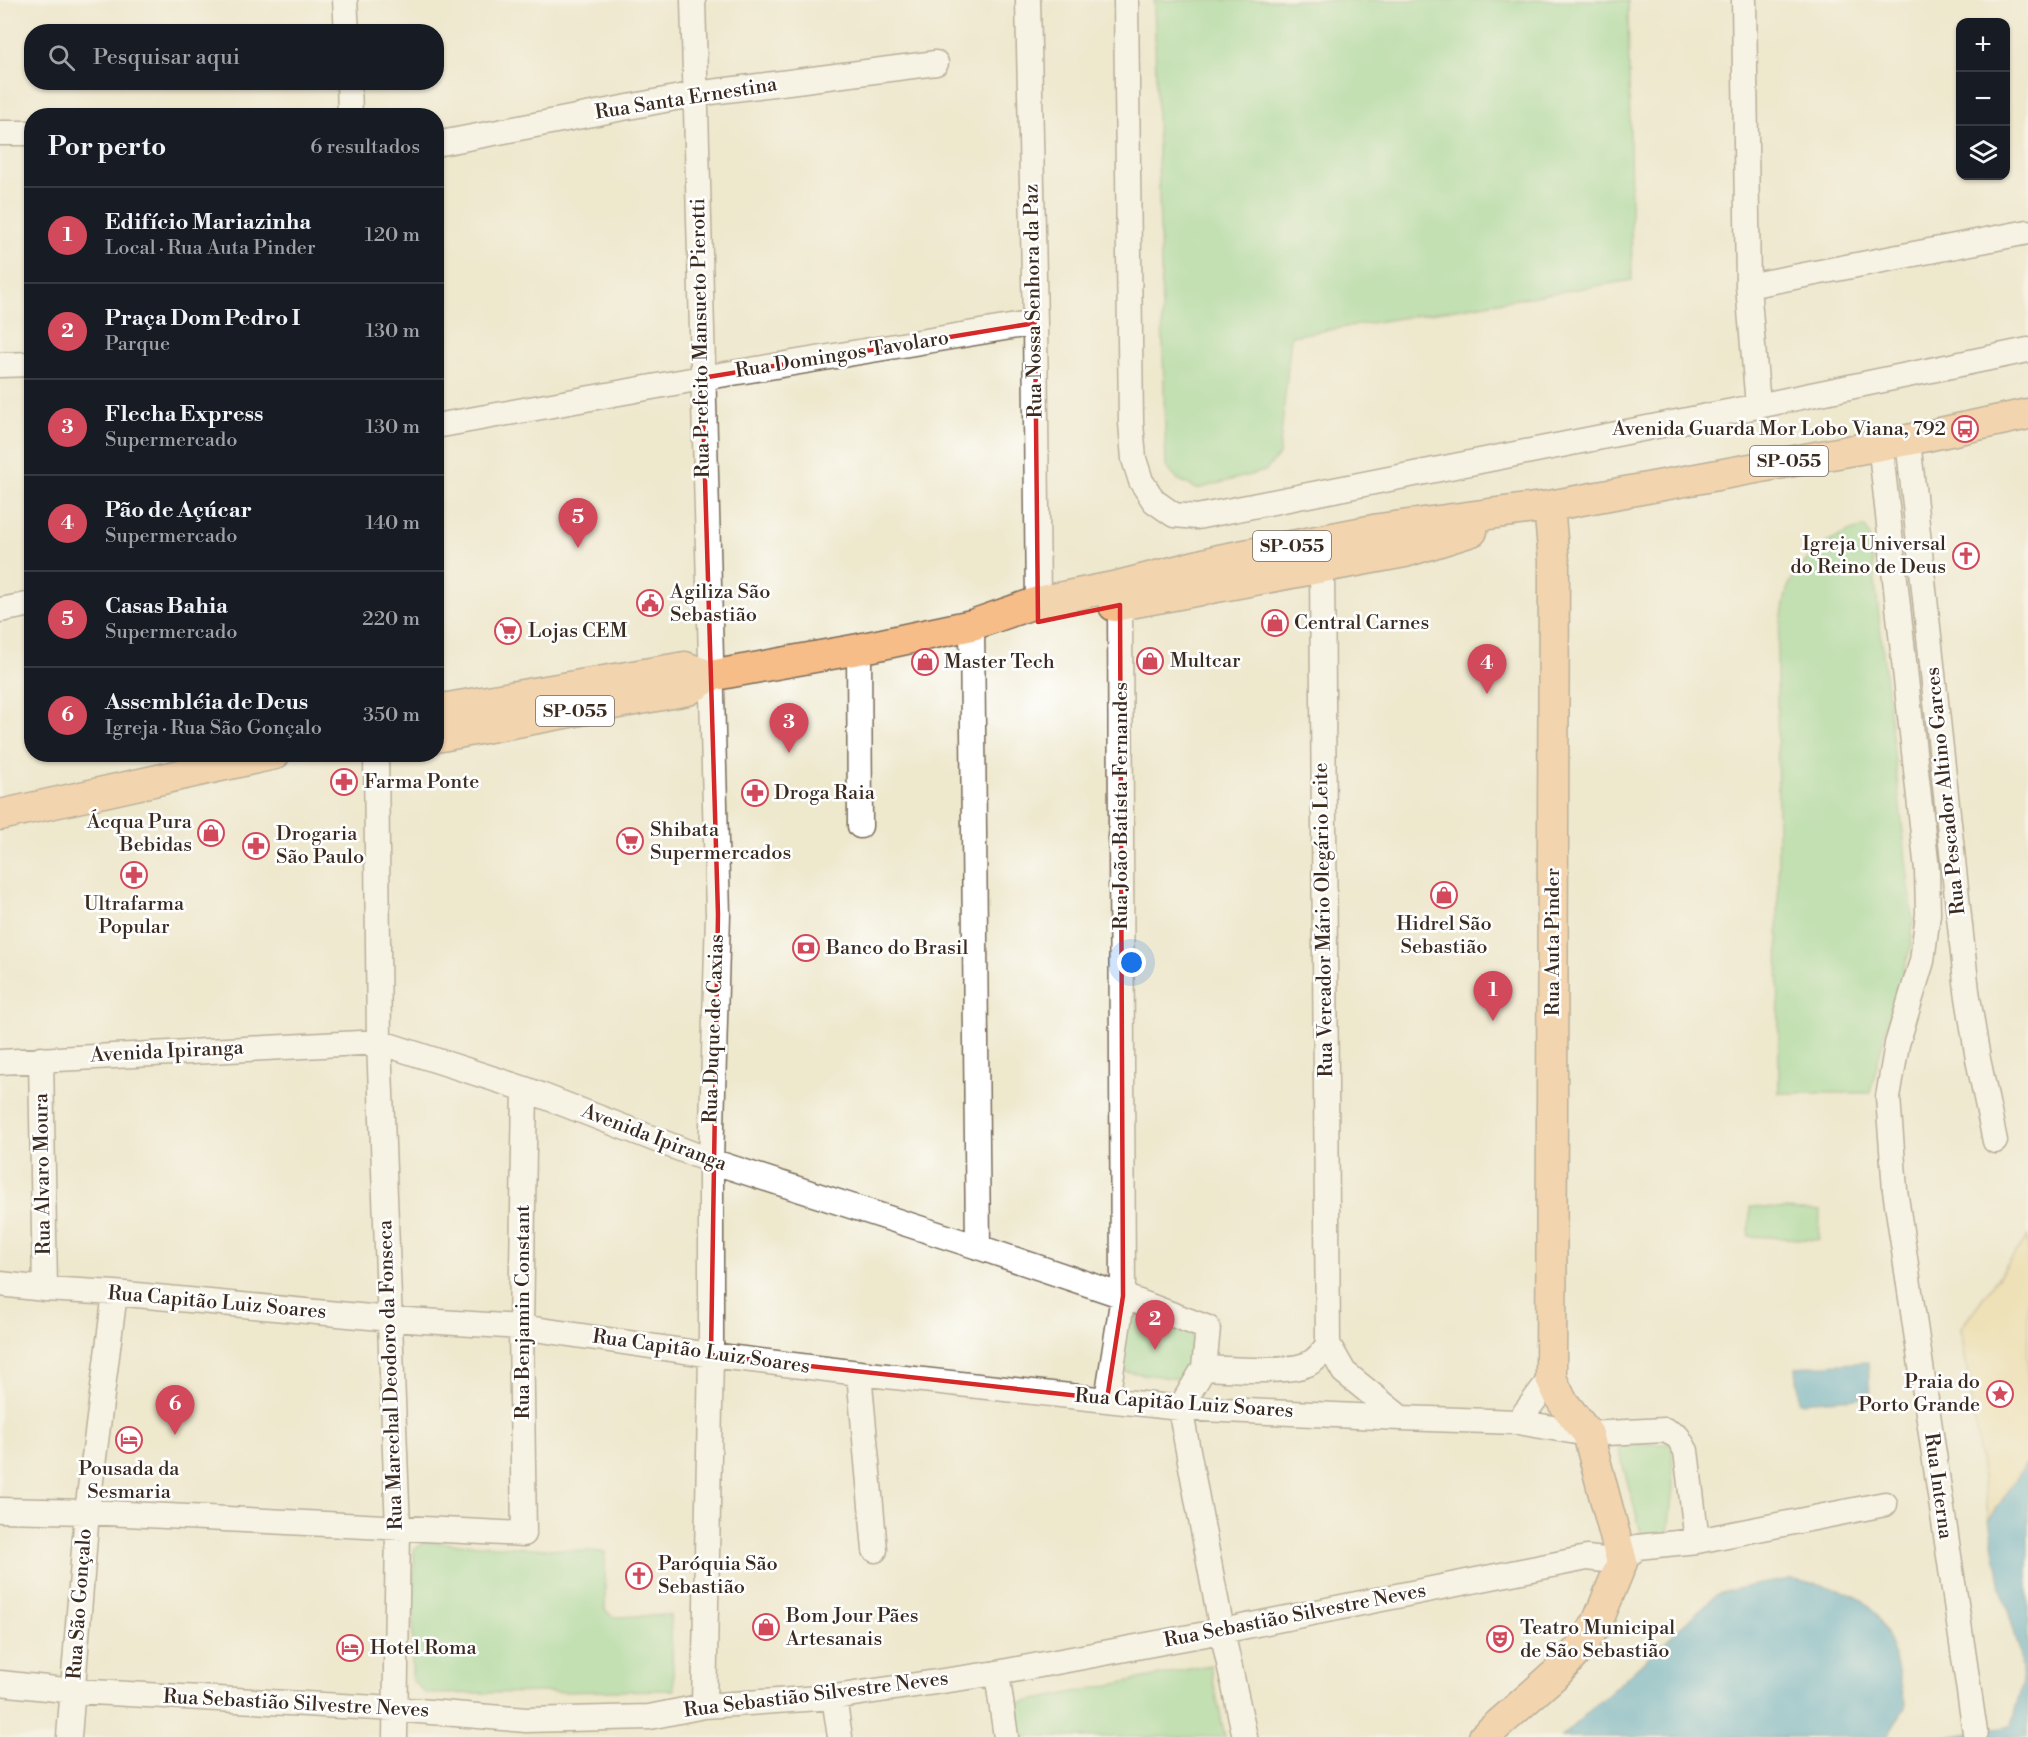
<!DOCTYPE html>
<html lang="pt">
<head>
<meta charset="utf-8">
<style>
	:root { --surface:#171b24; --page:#20242c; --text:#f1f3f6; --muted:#9ea1a6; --line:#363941; --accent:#d1495b }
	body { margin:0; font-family:"Libre Bodoni",serif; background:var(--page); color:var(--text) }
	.controls { position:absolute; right:18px; top:18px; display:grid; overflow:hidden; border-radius:12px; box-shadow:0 2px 4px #0004 }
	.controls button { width:54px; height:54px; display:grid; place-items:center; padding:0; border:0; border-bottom:2px solid var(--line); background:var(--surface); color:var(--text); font:30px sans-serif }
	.you { position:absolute; left:1132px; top:963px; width:21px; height:21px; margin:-15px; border:4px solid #fff; border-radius:50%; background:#1a73e8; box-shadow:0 0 0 9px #1a73e833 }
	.badge { display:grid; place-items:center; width:39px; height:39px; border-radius:50%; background:var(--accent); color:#fff; font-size:20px; font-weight:700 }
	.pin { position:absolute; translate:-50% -50px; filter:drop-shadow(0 2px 3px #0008) }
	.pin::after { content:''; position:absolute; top:32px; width:21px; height:18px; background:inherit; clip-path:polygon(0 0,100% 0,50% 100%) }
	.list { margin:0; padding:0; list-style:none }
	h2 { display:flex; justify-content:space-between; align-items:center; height:78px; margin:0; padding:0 24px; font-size:26px }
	h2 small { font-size:20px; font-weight:400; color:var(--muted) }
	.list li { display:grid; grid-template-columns:39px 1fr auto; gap:18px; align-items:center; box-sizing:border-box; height:96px; padding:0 24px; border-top:2px solid var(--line) }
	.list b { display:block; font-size:22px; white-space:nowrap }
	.list p { margin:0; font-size:20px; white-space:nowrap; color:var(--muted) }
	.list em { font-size:20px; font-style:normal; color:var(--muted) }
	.icon { flex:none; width:33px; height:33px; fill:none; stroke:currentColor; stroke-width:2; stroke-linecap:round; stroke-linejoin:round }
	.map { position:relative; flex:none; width:2028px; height:1737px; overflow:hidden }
	.search { position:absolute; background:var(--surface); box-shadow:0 2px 4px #0004; left:24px; top:24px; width:420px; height:66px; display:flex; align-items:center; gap:15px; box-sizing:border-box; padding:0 21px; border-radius:24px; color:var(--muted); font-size:22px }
	.panel { position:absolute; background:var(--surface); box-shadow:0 2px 4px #0004; left:24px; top:108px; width:420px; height:654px; border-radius:24px }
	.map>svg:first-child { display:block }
	.green { fill:#8fd792; stroke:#658058; stroke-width:1.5 }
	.sand { fill:#eeda9e; stroke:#94825e; stroke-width:1.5 }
	.water { fill:#4ba6c9; stroke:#436874; stroke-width:1.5 }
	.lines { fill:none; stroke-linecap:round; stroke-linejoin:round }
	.minor-casing { stroke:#7a6c5b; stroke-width:27 }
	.major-casing { stroke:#7a6c5b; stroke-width:33 }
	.minor { stroke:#fff; stroke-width:24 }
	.major { stroke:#f7bd88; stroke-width:30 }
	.marked { fill:none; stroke:#d62828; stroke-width:4.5; stroke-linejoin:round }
	.labels { text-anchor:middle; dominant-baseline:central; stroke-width:5; stroke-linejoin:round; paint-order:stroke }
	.shield { fill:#fff; stroke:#766a62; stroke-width:1.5 }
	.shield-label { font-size:18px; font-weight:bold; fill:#3b2a1e }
	.street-label { font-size:20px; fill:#3b2a1e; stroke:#fff }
	.poi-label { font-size:20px; fill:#3b2a1e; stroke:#fff; text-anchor:start }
</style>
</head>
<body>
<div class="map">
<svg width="2028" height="1737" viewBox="0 0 2028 1737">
	<rect width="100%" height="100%" fill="#fff"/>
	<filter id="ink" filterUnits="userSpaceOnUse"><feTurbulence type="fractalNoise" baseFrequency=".0167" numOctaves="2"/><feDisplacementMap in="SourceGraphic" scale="12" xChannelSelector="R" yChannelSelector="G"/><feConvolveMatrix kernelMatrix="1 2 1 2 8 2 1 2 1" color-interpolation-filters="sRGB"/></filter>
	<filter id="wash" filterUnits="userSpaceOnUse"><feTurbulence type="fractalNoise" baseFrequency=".008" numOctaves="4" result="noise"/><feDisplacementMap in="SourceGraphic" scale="24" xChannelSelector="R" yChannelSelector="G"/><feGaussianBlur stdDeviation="1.35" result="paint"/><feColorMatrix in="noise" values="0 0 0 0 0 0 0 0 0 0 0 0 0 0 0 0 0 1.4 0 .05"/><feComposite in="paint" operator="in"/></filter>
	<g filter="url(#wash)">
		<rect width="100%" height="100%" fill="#eee8cd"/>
		<!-- green -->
		<path class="green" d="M 1154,0 L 1628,0 L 1632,280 L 1291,336 L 1279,455 L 1265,471 L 1197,489 L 1177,479 L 1166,467 Z
			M 1865,527 L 1870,537 L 1913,922 L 1911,946 L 1891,1010 L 1870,1093 L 1779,1093 L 1777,650 C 1780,634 1783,597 1789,585 C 1803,557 1835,533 1865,527 Z
			M 1750,1207 L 1820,1211 L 1819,1240 L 1749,1236 Z
			M 1116,1306 L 1194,1328 L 1185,1380 L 1123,1371 Z
			M 1617,1444 L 1672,1444 L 1673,1487 L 1668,1533 L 1642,1536 Z
			M 425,1542 L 605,1552 L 605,1610 L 613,1617 L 670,1615 L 674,1690 L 426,1694 L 412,1680 L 414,1550 Z
			M 1210,1665 L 1225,1737 L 1022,1737 L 1015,1704 Z"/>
		<!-- sand -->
		<path class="sand" d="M 2028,1236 L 2028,1461 L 1989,1520 L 1961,1328 Z"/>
		<!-- water -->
		<path class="water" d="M 1868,1362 L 1870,1397 L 1799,1402 L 1796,1367 Z
			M 2028,1461 L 2028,1737 L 1949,1737 L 2011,1725 L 2022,1684 L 2019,1648 L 2001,1587 L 1989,1520 Z
			M 1790,1579 C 1811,1584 1850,1589 1866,1603 C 1893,1628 1897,1671 1906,1706 L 1887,1737 L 1561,1737 L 1717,1594 L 1753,1585 Z"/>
	</g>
	<g filter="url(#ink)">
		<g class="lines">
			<defs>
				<path id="minor" d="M 345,0 L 347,32
					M 693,0 L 718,914 L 711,1161 L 711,1355 L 704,1706
					M 1028,0 L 1035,323 L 1038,602
					M 1126,0 L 1131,423 L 1134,459 L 1141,481 L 1154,501 L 1174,515 L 1197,517 L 1758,406 L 2028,350
					M 1744,0 L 1748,286 L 1758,406
					M 349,82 L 350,116
					M 0,133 L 32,133
					M 436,144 L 696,94 L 936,63
					M 1748,286 L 2028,232
					M 0,365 L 32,364
					M 436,426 L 702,378 L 1035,323
					M 1908,440 L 1967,991 L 1978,1059 L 1995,1141
					M 1878,445 L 1882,461 L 1927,870 L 1928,914 L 1922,961 L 1897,1044 L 1888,1097 L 1895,1190 L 1975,1732
					M 1329,553 L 1322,567 L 1328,1344 L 1344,1372 L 1401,1418
					M 0,610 L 32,604
					M 972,625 L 978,1247
					M 859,649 L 860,826
					M 376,754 L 379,1042 L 398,1529 L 395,1737
					M 41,1059 L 45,1289
					M 0,1062 L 379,1042 L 525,1089 L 711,1161 L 978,1247 L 1123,1296 L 1208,1328 L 1204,1368 L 1180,1408 L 1222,1631 L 1245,1737
					M 0,1284 L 45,1289 L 115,1293 L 391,1319 L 521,1327 L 711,1355 L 859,1373 L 1180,1408 L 1401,1418 L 1518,1422 L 1588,1434 L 1665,1430 L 1678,1437 L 1686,1451 L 1697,1541
					M 1204,1368 C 1231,1369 1284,1374 1308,1364 C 1317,1360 1323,1352 1328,1344
					M 859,1373 L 875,1550
					M 1107,1399 L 1123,1296 L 1120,605
					M 1518,1422 L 1551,1378
					M 0,1510 L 87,1512 L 524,1534 L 521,1327 L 525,1089
					M 997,1673 L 1006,1737
					M 0,1683 L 74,1691 L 395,1709 L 526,1720 L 649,1717 L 704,1706 L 834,1697 L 997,1673 L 1222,1631 L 1587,1558 L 1622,1562 L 1637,1547 L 1697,1541 L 1885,1504
					M 834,1697 L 840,1737
					M 69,1737 L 87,1512 L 115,1293"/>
				<path id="major" d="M 1114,606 L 1405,552 L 1472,531
					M 436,710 L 685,667 L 710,676
					M 436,737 L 688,690 L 710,676 L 859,649 L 972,625 L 1038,602 L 1118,586 L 1219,560 L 1379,529 L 1549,506 L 1908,440 L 2028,414
					M 0,815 L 275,754
					M 1484,1737 L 1558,1672 L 1579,1649 L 1597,1623 L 1622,1562 L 1588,1434 L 1562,1401 L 1551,1378 L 1554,561 L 1549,506"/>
			</defs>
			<!-- minor casing -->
			<use href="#minor" class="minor-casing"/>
			<!-- major casing -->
			<use href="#major" class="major-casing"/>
			<!-- minor -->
			<use href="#minor" class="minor"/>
			<!-- major -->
			<use href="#major" class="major"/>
		</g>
	</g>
	<!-- marked area -->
	<path d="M0 0H2028V1737H0ZM 1035,323 L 1038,622 L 1120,605 L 1123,1296 L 1107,1399 L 711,1355 L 718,914 L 702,378 Z" fill="#eee8cd" fill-opacity=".55" fill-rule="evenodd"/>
	<path class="marked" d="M 1035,323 L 1038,622 L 1120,605 L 1123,1296 L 1107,1399 L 711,1355 L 718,914 L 702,378 Z"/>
	<!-- icons -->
	<defs>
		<symbol id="bus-ring" viewBox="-11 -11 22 22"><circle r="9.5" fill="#fff" stroke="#d1495b" stroke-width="1.5"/><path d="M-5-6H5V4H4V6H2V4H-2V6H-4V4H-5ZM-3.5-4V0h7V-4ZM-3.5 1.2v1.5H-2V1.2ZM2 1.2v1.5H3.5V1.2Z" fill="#d1495b"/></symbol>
		<symbol id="church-ring" viewBox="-11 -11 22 22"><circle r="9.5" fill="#fff" stroke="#d1495b" stroke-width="1.5"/><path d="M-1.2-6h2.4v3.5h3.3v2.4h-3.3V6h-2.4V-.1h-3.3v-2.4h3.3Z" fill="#d1495b"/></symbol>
		<symbol id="civic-ring" viewBox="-11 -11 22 22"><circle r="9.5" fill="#fff" stroke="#d1495b" stroke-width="1.5"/><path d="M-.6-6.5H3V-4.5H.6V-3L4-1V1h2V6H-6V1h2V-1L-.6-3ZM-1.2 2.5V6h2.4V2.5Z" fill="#d1495b"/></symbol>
		<symbol id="shop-ring" viewBox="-11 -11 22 22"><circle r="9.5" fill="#fff" stroke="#d1495b" stroke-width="1.5"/><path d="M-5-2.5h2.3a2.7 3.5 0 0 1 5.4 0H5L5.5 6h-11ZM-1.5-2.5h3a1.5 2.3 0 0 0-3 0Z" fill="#d1495b"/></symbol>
		<symbol id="supermarket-ring" viewBox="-11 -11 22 22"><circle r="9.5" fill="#fff" stroke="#d1495b" stroke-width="1.5"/><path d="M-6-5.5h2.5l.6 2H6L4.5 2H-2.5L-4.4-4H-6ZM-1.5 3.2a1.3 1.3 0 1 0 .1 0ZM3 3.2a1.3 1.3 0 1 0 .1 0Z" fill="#d1495b"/></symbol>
		<symbol id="pharmacy-ring" viewBox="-11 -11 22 22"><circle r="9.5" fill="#fff" stroke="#d1495b" stroke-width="1.5"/><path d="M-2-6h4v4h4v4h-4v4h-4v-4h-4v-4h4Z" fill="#d1495b"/></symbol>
		<symbol id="bank-ring" viewBox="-11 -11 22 22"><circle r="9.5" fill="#fff" stroke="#d1495b" stroke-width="1.5"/><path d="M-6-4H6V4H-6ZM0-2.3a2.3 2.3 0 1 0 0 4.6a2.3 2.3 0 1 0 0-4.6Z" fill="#d1495b"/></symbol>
		<symbol id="sight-ring" viewBox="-11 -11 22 22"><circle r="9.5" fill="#fff" stroke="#d1495b" stroke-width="1.5"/><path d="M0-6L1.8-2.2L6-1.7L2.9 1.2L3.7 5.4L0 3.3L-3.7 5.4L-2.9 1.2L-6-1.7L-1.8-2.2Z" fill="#d1495b"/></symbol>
		<symbol id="hotel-ring" viewBox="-11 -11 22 22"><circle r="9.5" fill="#fff" stroke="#d1495b" stroke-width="1.5"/><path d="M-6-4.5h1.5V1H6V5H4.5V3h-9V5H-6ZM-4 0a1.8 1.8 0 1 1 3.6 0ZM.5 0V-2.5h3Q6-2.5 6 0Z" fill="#d1495b"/></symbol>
		<symbol id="theatre-ring" viewBox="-11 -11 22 22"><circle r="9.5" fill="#fff" stroke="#d1495b" stroke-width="1.5"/><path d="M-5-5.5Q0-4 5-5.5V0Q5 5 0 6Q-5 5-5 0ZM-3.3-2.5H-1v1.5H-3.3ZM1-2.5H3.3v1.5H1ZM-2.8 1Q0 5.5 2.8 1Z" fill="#d1495b"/></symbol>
	</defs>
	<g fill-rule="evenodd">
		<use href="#bus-ring" x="1950" y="414" width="30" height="30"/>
		<use href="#church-ring" x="1951" y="541" width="30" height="30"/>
		<use href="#civic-ring" x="635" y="588" width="30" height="30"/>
		<use href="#shop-ring" x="1260" y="608" width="30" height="30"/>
		<use href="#supermarket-ring" x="493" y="616" width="30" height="30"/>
		<use href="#shop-ring" x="1135" y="646" width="30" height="30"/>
		<use href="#shop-ring" x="910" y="647" width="30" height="30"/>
		<use href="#pharmacy-ring" x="329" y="767" width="30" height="30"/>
		<use href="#pharmacy-ring" x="740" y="778" width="30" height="30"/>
		<use href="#shop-ring" x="196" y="818" width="30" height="30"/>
		<use href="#supermarket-ring" x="615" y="826" width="30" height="30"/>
		<use href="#pharmacy-ring" x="241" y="831" width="30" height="30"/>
		<use href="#pharmacy-ring" x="119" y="860" width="30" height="30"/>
		<use href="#shop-ring" x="1429" y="880" width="30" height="30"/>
		<use href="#bank-ring" x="791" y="933" width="30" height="30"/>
		<use href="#sight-ring" x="1985" y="1379" width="30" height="30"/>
		<use href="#hotel-ring" x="114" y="1425" width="30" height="30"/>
		<use href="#church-ring" x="624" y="1561" width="30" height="30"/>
		<use href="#shop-ring" x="751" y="1612" width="30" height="30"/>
		<use href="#theatre-ring" x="1485" y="1624" width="30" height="30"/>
		<use href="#hotel-ring" x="335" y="1633" width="30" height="30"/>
	</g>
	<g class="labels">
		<!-- shield labels -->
		<g class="shield">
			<rect x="1750" y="446" width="78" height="30" rx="4.5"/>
			<rect x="1253" y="531" width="78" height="30" rx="4.5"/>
			<rect x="536" y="696" width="78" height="30" rx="4.5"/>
		</g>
		<g class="shield-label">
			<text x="1789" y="461">SP-055</text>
			<text x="1292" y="546">SP-055</text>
			<text x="575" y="711">SP-055</text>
		</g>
		<!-- street labels -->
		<g class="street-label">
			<text transform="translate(686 99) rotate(-9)">Rua Santa Ernestina</text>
			<text transform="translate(1034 301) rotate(-91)">Rua Nossa Senhora da Paz</text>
			<text transform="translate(701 338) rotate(-91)">Rua Prefeito Mansueto Pierotti</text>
			<text transform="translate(842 355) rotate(-9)">Rua Domingos Tavolaro</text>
			<text transform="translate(1946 791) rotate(-96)">Rua Pescador Altino Garces</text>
			<text transform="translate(1121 806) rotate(-90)">Rua João Batista Fernandes</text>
			<text transform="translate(1324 920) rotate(-91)">Rua Vereador Mário Olegário Leite</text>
			<text transform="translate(1553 942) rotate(-90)">Rua Auta Pinder</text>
			<text transform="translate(714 1029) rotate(-88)">Rua Duque de Caxias</text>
			<text transform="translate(167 1052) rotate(-3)">Avenida Ipiranga</text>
			<text transform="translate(654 1138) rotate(21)">Avenida Ipiranga</text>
			<text transform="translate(43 1174) rotate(-91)">Rua Alvaro Moura</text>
			<text transform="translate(217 1303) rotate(5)">Rua Capitão Luiz Soares</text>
			<text transform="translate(523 1312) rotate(-90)">Rua Benjamin Constant</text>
			<text transform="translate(701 1352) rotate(8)">Rua Capitão Luiz Soares</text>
			<text transform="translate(391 1375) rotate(-92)">Rua Marechal Deodoro da Fonseca</text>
			<text transform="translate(1184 1404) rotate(4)">Rua Capitão Luiz Soares</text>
			<text transform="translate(1938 1486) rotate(82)">Rua Interna</text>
			<text transform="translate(80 1604) rotate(-86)">Rua São Gonçalo</text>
			<text transform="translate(1295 1616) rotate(-11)">Rua Sebastião Silvestre Neves</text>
			<text transform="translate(816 1695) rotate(-7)">Rua Sebastião Silvestre Neves</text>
			<text transform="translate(296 1704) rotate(3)">Rua Sebastião Silvestre Neves</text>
		</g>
		<!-- poi labels -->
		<g class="poi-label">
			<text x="1946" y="429" text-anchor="end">Avenida Guarda Mor Lobo Viana, 792</text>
			<text x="1946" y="544" text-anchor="end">Igreja Universal<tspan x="1946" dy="23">do Reino de Deus</tspan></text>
			<text x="670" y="592">Agiliza São<tspan x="670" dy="23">Sebastião</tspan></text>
			<text x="1294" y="623">Central Carnes</text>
			<text x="528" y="631">Lojas CEM</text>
			<text x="1170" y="661">Multcar</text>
			<text x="944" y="662">Master Tech</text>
			<text x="364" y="782">Farma Ponte</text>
			<text x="774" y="793">Droga Raia</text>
			<text x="192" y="822" text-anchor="end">Ácqua Pura<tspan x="192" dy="23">Bebidas</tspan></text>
			<text x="650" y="830">Shibata<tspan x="650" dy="23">Supermercados</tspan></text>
			<text x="276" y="834">Drogaria<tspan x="276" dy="23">São Paulo</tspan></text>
			<text x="134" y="904" text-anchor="middle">Ultrafarma<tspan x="134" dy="23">Popular</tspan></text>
			<text x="1444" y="924" text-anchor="middle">Hidrel São<tspan x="1444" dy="23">Sebastião</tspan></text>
			<text x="826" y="948">Banco do Brasil</text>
			<text x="1980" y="1382" text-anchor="end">Praia do<tspan x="1980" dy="23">Porto Grande</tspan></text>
			<text x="129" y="1469" text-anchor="middle">Pousada da<tspan x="129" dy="23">Sesmaria</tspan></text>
			<text x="658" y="1564">Paróquia São<tspan x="658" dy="23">Sebastião</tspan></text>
			<text x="786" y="1616">Bom Jour Pães<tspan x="786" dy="23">Artesanais</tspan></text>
			<text x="1520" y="1628">Teatro Municipal<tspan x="1520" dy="23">de São Sebastião</tspan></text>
			<text x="370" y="1648">Hotel Roma</text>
		</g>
	</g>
</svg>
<div class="controls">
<button>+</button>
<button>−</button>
<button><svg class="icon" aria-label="layers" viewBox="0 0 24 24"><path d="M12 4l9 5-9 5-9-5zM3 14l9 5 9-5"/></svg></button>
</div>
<div class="you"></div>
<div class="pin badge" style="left:1493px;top:1021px">1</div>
<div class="pin badge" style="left:1155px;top:1350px">2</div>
<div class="pin badge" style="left:789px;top:753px">3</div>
<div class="pin badge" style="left:1487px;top:694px">4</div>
<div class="pin badge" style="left:578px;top:548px">5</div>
<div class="pin badge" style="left:175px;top:1435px">6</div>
<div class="search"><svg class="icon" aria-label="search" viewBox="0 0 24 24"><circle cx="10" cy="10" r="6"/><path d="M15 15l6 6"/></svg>Pesquisar aqui</div>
<section class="panel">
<h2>Por perto<small>6 resultados</small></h2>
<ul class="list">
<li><span class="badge">1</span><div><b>Edifício Mariazinha</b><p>Local · Rua Auta Pinder</p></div><em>120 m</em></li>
<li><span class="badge">2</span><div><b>Praça Dom Pedro I</b><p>Parque</p></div><em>130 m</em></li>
<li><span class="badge">3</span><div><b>Flecha Express</b><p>Supermercado</p></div><em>130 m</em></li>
<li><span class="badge">4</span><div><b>Pão de Açúcar</b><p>Supermercado</p></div><em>140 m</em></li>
<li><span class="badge">5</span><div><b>Casas Bahia</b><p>Supermercado</p></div><em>220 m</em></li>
<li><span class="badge">6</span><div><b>Assembléia de Deus</b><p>Igreja · Rua São Gonçalo</p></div><em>350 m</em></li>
</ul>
</section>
</div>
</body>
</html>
